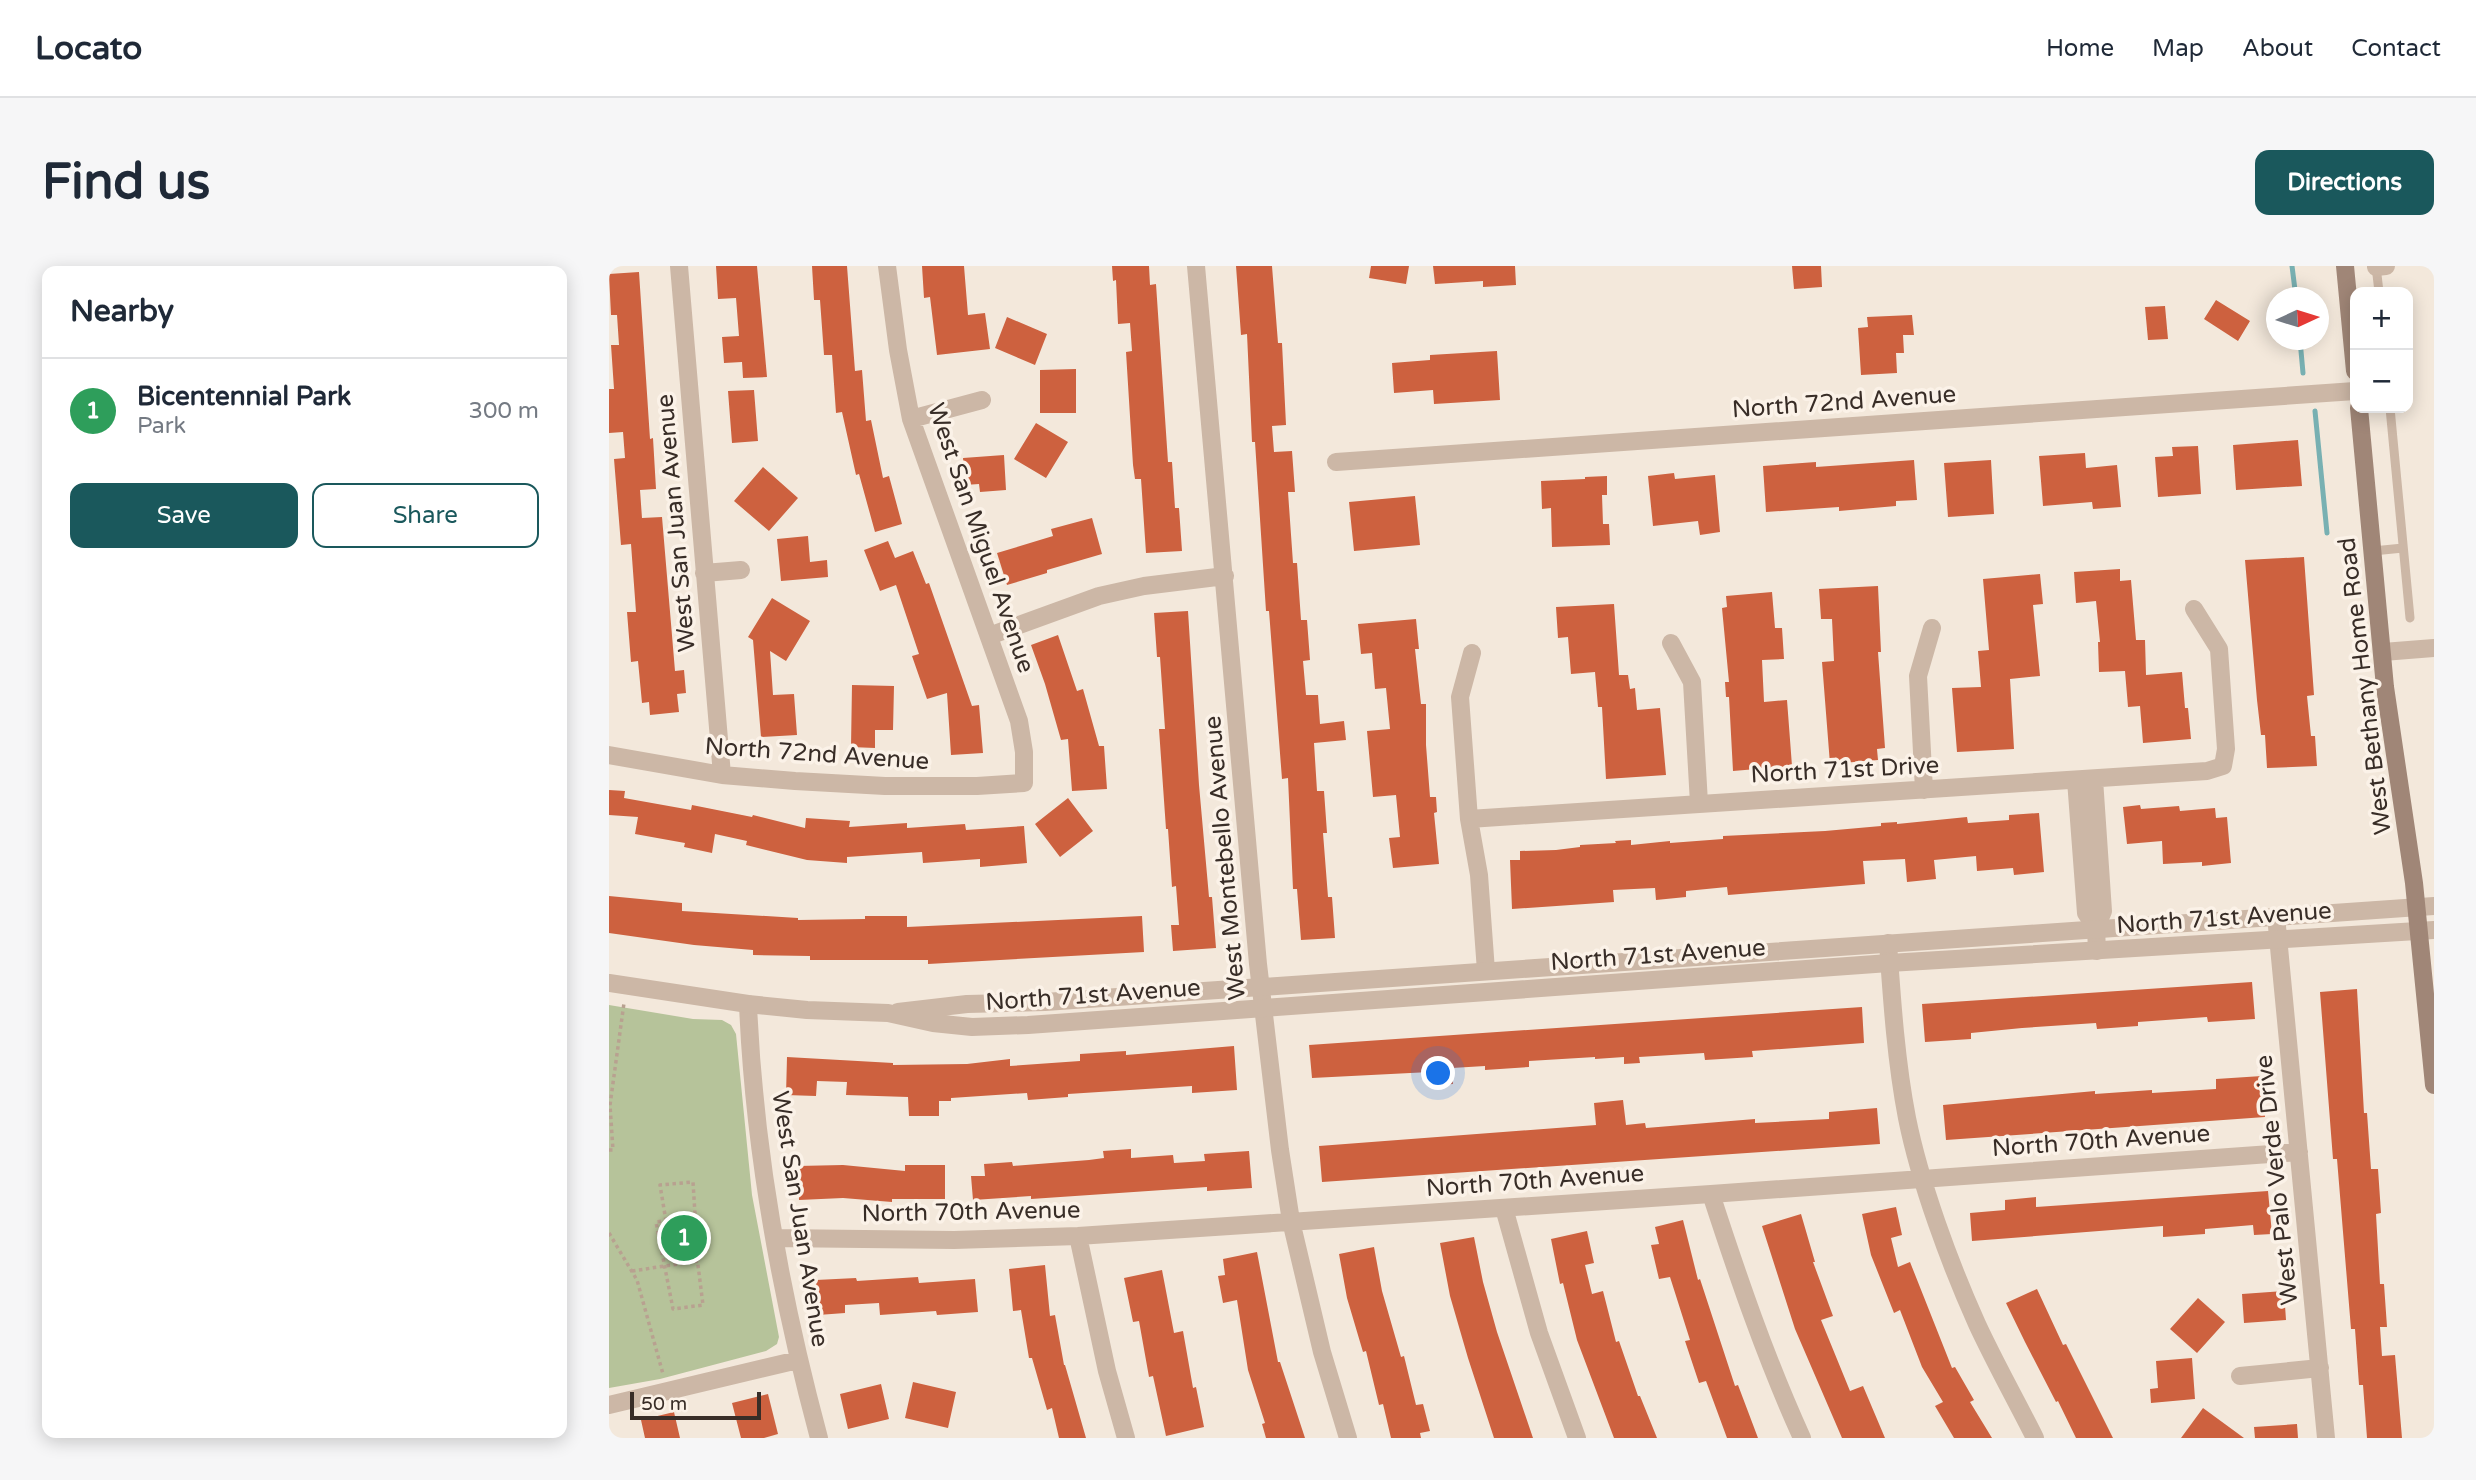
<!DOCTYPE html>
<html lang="en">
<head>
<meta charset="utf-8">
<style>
	:root { --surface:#fff; --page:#f6f6f7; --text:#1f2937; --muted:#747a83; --line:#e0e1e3; --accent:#1a585c }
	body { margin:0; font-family:"Varela Round",sans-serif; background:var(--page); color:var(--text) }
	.controls { position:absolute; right:21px; top:21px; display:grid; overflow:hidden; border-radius:14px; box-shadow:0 4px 18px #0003 }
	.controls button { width:63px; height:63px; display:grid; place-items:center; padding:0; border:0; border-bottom:2px solid var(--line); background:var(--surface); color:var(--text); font:35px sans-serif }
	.compass { position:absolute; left:1657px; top:21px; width:63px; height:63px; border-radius:50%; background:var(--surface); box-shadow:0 4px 18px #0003; rotate:86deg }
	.scale { position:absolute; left:21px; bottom:18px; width:131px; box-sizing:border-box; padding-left:7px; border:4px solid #382d27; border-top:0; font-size:19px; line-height:24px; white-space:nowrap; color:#382d27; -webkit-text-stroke:5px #fbf2e8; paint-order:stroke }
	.you { position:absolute; left:830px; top:808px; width:24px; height:24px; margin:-18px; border:5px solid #fff; border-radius:50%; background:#1a73e8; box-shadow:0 0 0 10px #1a73e833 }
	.badge { display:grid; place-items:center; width:46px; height:46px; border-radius:50%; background:var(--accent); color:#fff; font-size:23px; font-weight:700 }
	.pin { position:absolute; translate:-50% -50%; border:4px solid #fff; box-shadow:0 2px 7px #0006 }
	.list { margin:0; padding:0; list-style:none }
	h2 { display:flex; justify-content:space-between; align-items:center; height:91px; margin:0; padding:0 28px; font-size:30px }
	h2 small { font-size:23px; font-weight:400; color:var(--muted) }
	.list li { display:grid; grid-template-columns:46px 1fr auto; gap:21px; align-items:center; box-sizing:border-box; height:105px; padding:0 28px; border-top:2px solid var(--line) }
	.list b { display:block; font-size:26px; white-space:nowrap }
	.list p { margin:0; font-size:23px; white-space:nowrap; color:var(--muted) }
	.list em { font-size:23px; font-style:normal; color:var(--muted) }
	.actions { display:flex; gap:14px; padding:21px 28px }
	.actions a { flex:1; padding:16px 0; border:2px solid var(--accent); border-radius:14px; text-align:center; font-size:24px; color:var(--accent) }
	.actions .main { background:var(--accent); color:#fff }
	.map { position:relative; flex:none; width:1825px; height:1172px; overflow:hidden; border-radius:14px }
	header { display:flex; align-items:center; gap:42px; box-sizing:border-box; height:98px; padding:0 35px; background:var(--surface); border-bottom:2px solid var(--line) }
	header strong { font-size:33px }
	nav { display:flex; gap:38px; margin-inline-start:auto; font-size:24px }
	.intro { display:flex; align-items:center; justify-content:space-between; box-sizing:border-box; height:168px; padding:0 42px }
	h1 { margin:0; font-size:49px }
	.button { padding:18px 32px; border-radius:14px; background:var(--accent); color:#fff; font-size:24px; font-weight:700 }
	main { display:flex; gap:42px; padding:0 42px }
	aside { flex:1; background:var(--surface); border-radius:14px; box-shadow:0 4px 18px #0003 }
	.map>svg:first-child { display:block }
	.green { fill:#b6c39a }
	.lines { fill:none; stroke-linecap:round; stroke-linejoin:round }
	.stream { stroke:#78b0b2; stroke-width:5 }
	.building { fill:#cd613f }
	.path { stroke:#b8a190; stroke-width:3.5; stroke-dasharray:3.5 3.5; stroke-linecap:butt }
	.service { stroke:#ccb7a6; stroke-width:9 }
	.minor { stroke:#ccb7a6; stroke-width:18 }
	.tertiary { stroke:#ccb7a6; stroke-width:18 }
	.secondary { stroke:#a08677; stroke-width:18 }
	.labels { text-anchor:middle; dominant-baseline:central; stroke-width:7; stroke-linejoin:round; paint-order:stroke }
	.street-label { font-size:24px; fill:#382d27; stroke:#fbf2e8 }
</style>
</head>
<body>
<header>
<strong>Locato</strong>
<nav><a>Home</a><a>Map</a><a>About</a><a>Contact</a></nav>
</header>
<div class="intro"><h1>Find us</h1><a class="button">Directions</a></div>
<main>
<aside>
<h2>Nearby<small></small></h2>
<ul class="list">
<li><span class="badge" style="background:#2e9e5b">1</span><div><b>Bicentennial Park</b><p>Park</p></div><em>300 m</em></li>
</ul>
<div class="actions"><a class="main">Save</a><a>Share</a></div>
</aside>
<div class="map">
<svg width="1825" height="1172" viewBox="0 0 1825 1172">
	<rect width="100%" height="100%" fill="#f3e8db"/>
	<!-- green -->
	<path class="green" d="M 0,739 L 84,753 L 113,754 L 122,759 L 127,768 L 143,929 L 170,1071 L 168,1078 L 157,1085 L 51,1113 L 0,1122 Z"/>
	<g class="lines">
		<!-- stream -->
		<path class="stream" d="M 1683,0 L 1687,32
			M 1691,74 L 1694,107
			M 1706,145 L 1718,267"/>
	</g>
	<!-- building -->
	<path class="building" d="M 107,0 L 148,0 L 158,111 L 134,112 L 133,96 L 115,97 L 113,71 L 130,70 L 127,32 L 109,33 Z
		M 203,0 L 238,0 L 246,105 L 253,104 L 257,155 L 262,154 L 274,212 L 280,210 L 293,258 L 266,266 L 250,208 L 247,209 L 233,146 L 227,147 L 223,89 L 215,89 L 211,34 L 205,34 Z
		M 313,0 L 355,0 L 359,49 L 376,47 L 381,83 L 328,89 L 321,31 L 315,32 Z
		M 503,0 L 540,0 L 541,19 L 547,18 L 559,196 L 563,196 L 566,242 L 570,242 L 573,285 L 537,287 L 532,213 L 526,213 L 524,199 L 517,86 L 523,85 L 521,57 L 509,58 L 507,14 L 504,15 Z
		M 627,0 L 663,0 L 669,77 L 673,77 L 677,159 L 663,160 L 665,186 L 683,185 L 686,226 L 679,226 L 684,297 L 688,297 L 692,354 L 698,354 L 701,394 L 694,395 L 697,429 L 709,429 L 711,458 L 735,455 L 737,474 L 705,477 L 708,525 L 715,525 L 718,567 L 714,567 L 719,631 L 723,631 L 726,672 L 692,674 L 688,623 L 684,623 L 679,512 L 673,513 L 660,345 L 657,345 L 646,176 L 643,176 L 638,68 L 632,69 Z
		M 762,0 L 800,0 L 797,18 L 760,12 Z
		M 824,0 L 906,0 L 907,19 L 874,21 L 874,15 L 826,18 Z
		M 1183,0 L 1212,0 L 1213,21 L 1185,23 Z
		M 30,6 L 41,173 L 44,172 L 47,223 L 31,224 L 33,252 L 53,251 L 66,405 L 75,404 L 77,427 L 68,428 L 70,446 L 41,449 L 40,436 L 33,437 L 29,395 L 22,396 L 18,346 L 27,346 L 22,278 L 12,279 L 5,193 L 16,192 L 14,166 L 0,167 L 0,123 L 5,123 L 2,79 L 10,79 L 8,49 L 2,49 L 0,8 Z
		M 1607,34 L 1641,55 L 1629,75 L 1595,53 Z
		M 1556,40 L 1559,73 L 1539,74 L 1536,41 Z
		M 1303,49 L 1305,69 L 1294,69 L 1295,87 L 1287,87 L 1288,107 L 1252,109 L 1249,62 L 1259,61 L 1258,51 Z
		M 398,51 L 438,68 L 426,99 L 386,82 Z
		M 888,85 L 891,134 L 825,138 L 824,124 L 785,127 L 783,97 L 821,94 L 821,89 Z
		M 467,103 L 467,147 L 431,147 L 431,104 Z
		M 145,124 L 149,175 L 123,177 L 119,125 Z
		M 427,157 L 459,176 L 437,212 L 405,193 Z
		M 1689,174 L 1693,220 L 1627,224 L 1624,179 Z
		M 1589,180 L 1592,228 L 1549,231 L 1546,191 L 1564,190 L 1563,181 Z
		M 1476,187 L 1477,202 L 1508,199 L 1512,241 L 1484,243 L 1483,236 L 1434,240 L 1430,190 Z
		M 395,189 L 397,224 L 371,226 L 370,218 L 356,219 L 354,192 Z
		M 1305,194 L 1308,234 L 1287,235 L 1287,240 L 1230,245 L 1230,241 L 1157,246 L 1154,200 L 1207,196 L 1207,201 Z
		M 1382,194 L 1385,248 L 1339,251 L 1335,197 Z
		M 154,201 L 189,232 L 160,265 L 125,235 Z
		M 1065,207 L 1066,213 L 1106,209 L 1111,266 L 1091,269 L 1089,255 L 1044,260 L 1039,210 Z
		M 998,210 L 998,229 L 993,229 L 994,258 L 1000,258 L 1001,279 L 943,281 L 942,242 L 933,243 L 932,215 L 976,213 L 976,211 Z
		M 806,230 L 811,279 L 745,285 L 740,236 Z
		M 483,252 L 493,288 L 438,304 L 438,307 L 398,319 L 388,287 L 444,270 L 442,263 Z
		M 199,270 L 201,296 L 218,294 L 219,311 L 172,315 L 168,273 Z
		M 279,275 L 286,292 L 304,285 L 317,318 L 320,317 L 363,440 L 370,439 L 374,487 L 342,489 L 338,427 L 318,433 L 303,390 L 310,388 L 287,319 L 271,325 L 255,284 Z
		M 1695,291 L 1705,429 L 1698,430 L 1702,470 L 1706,470 L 1708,500 L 1658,502 L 1656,469 L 1652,469 L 1648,434 L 1636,294 Z
		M 1511,303 L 1511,315 L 1522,314 L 1527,374 L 1536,374 L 1537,409 L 1573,406 L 1576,442 L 1579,442 L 1582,473 L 1534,477 L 1531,440 L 1519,441 L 1516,405 L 1490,406 L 1489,376 L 1491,376 L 1487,335 L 1467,337 L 1465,306 Z
		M 1431,308 L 1434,338 L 1424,339 L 1431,410 L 1401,413 L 1405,483 L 1348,486 L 1343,422 L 1372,421 L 1369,385 L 1380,384 L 1374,313 Z
		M 1269,320 L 1272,386 L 1269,386 L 1276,482 L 1268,483 L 1269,494 L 1221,498 L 1213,396 L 1225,395 L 1223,353 L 1212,353 L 1210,323 Z
		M 1163,326 L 1166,362 L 1173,362 L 1175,393 L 1153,394 L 1155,436 L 1178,434 L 1183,500 L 1124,505 L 1120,431 L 1117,431 L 1116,416 L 1120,416 L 1113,342 L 1118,341 L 1117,330 Z
		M 163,332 L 201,355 L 177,395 L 161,385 L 164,429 L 185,428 L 188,469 L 152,471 L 144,374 L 139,371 Z
		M 1005,338 L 1010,409 L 1019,409 L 1021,423 L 1026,422 L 1028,444 L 1051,442 L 1057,509 L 997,513 L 993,441 L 989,441 L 986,406 L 962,408 L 959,371 L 949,372 L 947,341 Z
		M 579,345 L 590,519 L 600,631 L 603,631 L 607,682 L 564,685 L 562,659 L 570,659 L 567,620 L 563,621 L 559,563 L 557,563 L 550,463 L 556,463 L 551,391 L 548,391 L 545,347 Z
		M 807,353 L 810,383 L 806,383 L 812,438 L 817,438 L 817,479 L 821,531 L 827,531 L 828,546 L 825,547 L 830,598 L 784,602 L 780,572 L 791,571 L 787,529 L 764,531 L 758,465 L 781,463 L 777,422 L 766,423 L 763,387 L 752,388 L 749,358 Z
		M 449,369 L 468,425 L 474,423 L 490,480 L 495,480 L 498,523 L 463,525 L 459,473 L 452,474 L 436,418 L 422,379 Z
		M 243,419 L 285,420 L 284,464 L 266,464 L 266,482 L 242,481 Z
		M 0,524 L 16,525 L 15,532 L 82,544 L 83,539 L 143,551 L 144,549 L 196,562 L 197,552 L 241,555 L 240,561 L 298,557 L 298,562 L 356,558 L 357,564 L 415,560 L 418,597 L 371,601 L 371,593 L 314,597 L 313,586 L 238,591 L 238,597 L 198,594 L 137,579 L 138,575 L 106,568 L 103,587 L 75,581 L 76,577 L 26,568 L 29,551 L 0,549 Z
		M 459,532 L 484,565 L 451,591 L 426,558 Z
		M 1531,539 L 1532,543 L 1570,540 L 1571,545 L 1606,542 L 1607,552 L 1618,551 L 1622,597 L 1593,600 L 1593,596 L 1554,598 L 1553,575 L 1518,578 L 1514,541 Z
		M 1430,547 L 1435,606 L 1405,609 L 1404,602 L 1368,605 L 1367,590 L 1325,594 L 1327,613 L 1298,616 L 1296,593 L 1254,595 L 1256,618 L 1119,629 L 1118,621 L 1077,625 L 1077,631 L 1047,634 L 1046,622 L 1004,624 L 1005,636 L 903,643 L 901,594 L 911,594 L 911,585 L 947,584 L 971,581 L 971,579 L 1007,577 L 1006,575 L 1022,574 L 1022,579 L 1061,575 L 1061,577 L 1114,573 L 1114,570 L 1216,565 L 1272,560 L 1272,557 L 1288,556 L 1288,558 L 1358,551 L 1359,557 L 1400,554 L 1400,549 Z
		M 0,630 L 73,637 L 73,645 L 189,652 L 189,654 L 256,653 L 256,650 L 298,650 L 298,661 L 533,650 L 535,686 L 319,698 L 319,694 L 201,694 L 201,690 L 144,689 L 144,684 L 85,679 L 0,667 Z
		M 1643,716 L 1646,753 L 1599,756 L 1598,751 L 1529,756 L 1529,760 L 1488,763 L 1487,757 L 1413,762 L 1362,767 L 1362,773 L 1316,776 L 1313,738 Z
		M 1748,723 L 1755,847 L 1758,847 L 1762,903 L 1769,903 L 1772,947 L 1767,948 L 1771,1018 L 1775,1018 L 1778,1061 L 1771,1061 L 1773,1090 L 1786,1089 L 1793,1172 L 1758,1172 L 1754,1119 L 1750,1119 L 1746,1063 L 1742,1063 L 1728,893 L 1724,893 L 1711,726 Z
		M 1253,741 L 1255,777 L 1143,785 L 1144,791 L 1096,794 L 1095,787 L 1030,791 L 1031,797 L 1015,798 L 1015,791 L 986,793 L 986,791 L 920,795 L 920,801 L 876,804 L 876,800 L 843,802 L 844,818 L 822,820 L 821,806 L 703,812 L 700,779 Z
		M 625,780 L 628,824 L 583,827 L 583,820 L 459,828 L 459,831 L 419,834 L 418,827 L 342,832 L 342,835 L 330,835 L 330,850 L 300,850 L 299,831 L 237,829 L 238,816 L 208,815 L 207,830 L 177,829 L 178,791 L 284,797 L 284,799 L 358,798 L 401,793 L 401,800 L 471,795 L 471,788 L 517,785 L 517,789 Z
		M 1653,810 L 1656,851 L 1337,874 L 1334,839 L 1486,825 L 1486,828 L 1543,824 L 1543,827 L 1607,823 L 1607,813 Z
		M 1014,834 L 1017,859 L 1036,857 L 1037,862 L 1146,853 L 1146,857 L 1220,853 L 1220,846 L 1268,842 L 1271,878 L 713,916 L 710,880 L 987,859 L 985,837 Z
		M 522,883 L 522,892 L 564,889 L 565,897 L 596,895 L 595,888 L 640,885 L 643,922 L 598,925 L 598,921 L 422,933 L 422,930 L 364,934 L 362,910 L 376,910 L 375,898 L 403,896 L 404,900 L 480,894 L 495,892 L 494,885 Z
		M 234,899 L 296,905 L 296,899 L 336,899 L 336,933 L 283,933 L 283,936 L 234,932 L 190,934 L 189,900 Z
		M 1659,925 L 1663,968 L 1645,969 L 1644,959 L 1596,963 L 1596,968 L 1554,971 L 1554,960 L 1363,975 L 1361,947 L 1396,944 L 1396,934 L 1427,931 L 1427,941 Z
		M 1287,941 L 1293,969 L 1282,972 L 1289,1001 L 1301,996 L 1343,1102 L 1346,1101 L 1365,1134 L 1361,1136 L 1383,1172 L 1345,1172 L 1326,1140 L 1334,1136 L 1313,1101 L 1291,1044 L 1285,1047 L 1262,989 L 1253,948 Z
		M 1192,948 L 1206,996 L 1204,996 L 1224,1050 L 1212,1054 L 1241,1125 L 1254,1120 L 1276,1172 L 1233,1172 L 1186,1063 L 1153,960 Z
		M 1074,954 L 1089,1014 L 1091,1013 L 1126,1120 L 1129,1119 L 1149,1172 L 1118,1172 L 1097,1115 L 1090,1117 L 1076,1075 L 1081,1074 L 1061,1011 L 1050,1013 L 1042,979 L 1050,978 L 1046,961 Z
		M 978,965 L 985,997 L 976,999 L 983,1028 L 994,1025 L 1007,1076 L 1010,1075 L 1029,1130 L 1031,1130 L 1048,1172 L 1005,1172 L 968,1074 L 954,1017 L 951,1018 L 942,973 Z
		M 865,971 L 874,1016 L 888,1066 L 924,1172 L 885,1172 L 859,1092 L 841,1030 L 831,977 Z
		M 765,981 L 773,1025 L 792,1091 L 795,1090 L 807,1139 L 814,1138 L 821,1165 L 811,1167 L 812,1172 L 782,1172 L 774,1138 L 770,1139 L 757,1085 L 754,1086 L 738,1032 L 730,988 Z
		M 648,986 L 669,1096 L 671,1096 L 696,1172 L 657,1172 L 653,1158 L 656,1157 L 639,1104 L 628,1034 L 614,1037 L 609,1010 L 616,1009 L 614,993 Z
		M 436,999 L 441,1050 L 446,1049 L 455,1099 L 456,1099 L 477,1172 L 450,1172 L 443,1142 L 438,1144 L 423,1092 L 420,1092 L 412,1044 L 404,1045 L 400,1003 Z
		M 553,1004 L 565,1067 L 574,1065 L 584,1122 L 587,1121 L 595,1161 L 557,1170 L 544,1110 L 540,1111 L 530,1055 L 524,1056 L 515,1012 Z
		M 309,1011 L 310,1017 L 366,1013 L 369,1046 L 328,1049 L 327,1045 L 271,1049 L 270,1037 L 236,1039 L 236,1047 L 209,1049 L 207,1014 L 247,1012 L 248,1015 Z
		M 1428,1023 L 1454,1079 L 1457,1078 L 1504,1172 L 1467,1172 L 1449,1135 L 1447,1136 L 1416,1076 L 1397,1037 Z
		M 1675,1025 L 1677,1054 L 1635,1057 L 1633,1028 Z
		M 1589,1032 L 1616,1056 L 1588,1087 L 1561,1063 Z
		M 1583,1092 L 1586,1133 L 1542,1137 L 1541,1123 L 1549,1122 L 1547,1095 Z
		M 304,1116 L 347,1126 L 339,1162 L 296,1152 Z
		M 272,1118 L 280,1153 L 239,1163 L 231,1128 Z
		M 159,1128 L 169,1168 L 155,1172 L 132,1172 L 123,1137 Z
		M 1594,1142 L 1635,1172 L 1572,1172 Z
		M 65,1146 L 71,1172 L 36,1172 L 32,1154 Z
		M 1688,1158 L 1689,1172 L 1646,1172 L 1645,1161 Z"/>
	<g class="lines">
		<!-- path -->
		<path class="path" d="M 0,884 L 4,884 L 1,839 L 15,737
			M 57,955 L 51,919 L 84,916 L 86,948 L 83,951 L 94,1039 L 64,1043 L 47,956 L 83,951
			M 0,967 L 28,1014 L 54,1108
			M 23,1005 L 89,995"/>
		<!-- service -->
		<path class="service" d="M 1767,0 L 1770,26
			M 1781,142 L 1801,352
			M 1764,285 L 1794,282"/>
		<!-- minor -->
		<path class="minor" d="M 70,0 L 113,509
			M 587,0 L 649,698 L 671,884 L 682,955 L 713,1086 L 739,1172
			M 1767,1 L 1777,0
			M 302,153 L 373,134
			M 727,196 L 1746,125
			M 95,307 L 132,304
			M 380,370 L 490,330 L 535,320 L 616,310
			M 1062,377 L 1083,416 L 1090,537
			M 1774,386 L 1825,382
			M 863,387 L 851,431 L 860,553 L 870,609 L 877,705
			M 0,489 L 113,509 L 186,515 L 276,520 L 368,520 L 415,517 L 415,486 L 410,455 L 302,153 L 289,84 L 278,0
			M 1485,513 L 1494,645 L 1487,662 L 1488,685
			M 1467,514 L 1477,647 L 1487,662
			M 1315,524 L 1309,410 L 1323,362
			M 860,553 L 1598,505 L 1614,500 L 1617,483 L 1610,383 L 1585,343
			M 1667,650 L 1717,1172
			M 1279,677 C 1283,735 1287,795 1298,852 C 1311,917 1341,998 1368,1058 C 1386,1097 1407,1134 1426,1172
			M 139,738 C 145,885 172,1031 210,1172
			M 1102,928 C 1129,1011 1157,1093 1193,1172
			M 895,942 L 930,1067 L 968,1172
			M 469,970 L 498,1105 L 517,1172
			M 165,972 L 345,974 L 469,970 L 1102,928 L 1690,886
			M 1631,1110 L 1711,1102
			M 0,1139 L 189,1094"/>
		<!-- tertiary -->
		<path class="tertiary" d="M 0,717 L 139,738 L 198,744 L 279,747 L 324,757 L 363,761 L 419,759 L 1280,697 L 1825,664
			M 289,746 L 358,738 L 436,736 L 1825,640"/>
		<!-- secondary -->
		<path class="secondary" d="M 1736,0 L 1746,105
			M 1750,142 L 1776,421 L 1805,617 L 1825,819"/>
	</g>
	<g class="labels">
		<!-- street labels -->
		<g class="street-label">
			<text transform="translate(1235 136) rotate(-4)">North 72nd Avenue</text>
			<text transform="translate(67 257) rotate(-95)">West San Juan Avenue</text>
			<text transform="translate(372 272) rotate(71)">West San Miguel Avenue</text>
			<text transform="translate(1756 420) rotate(-97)">West Bethany Home Road</text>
			<text transform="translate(208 488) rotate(4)">North 72nd Avenue</text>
			<text transform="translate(1236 504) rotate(-3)">North 71st Drive</text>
			<text transform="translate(616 592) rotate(-95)">West Montebello Avenue</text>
			<text transform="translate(1615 652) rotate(-4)">North 71st Avenue</text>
			<text transform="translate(1049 689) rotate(-4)">North 71st Avenue</text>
			<text transform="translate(484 729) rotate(-4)">North 71st Avenue</text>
			<text transform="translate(1492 875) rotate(-4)">North 70th Avenue</text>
			<text transform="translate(1668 914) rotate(-96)">West Palo Verde Drive</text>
			<text transform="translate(926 915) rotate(-4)">North 70th Avenue</text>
			<text transform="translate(362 946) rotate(-1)">North 70th Avenue</text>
			<text transform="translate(191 953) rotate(81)">West San Juan Avenue</text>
		</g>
	</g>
</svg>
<div class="controls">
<button>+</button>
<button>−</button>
</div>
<svg class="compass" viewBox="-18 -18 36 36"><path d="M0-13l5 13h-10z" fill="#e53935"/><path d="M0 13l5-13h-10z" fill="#747a83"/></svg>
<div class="scale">50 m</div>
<div class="you"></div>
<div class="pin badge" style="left:75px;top:972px;background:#2e9e5b">1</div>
</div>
</main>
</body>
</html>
